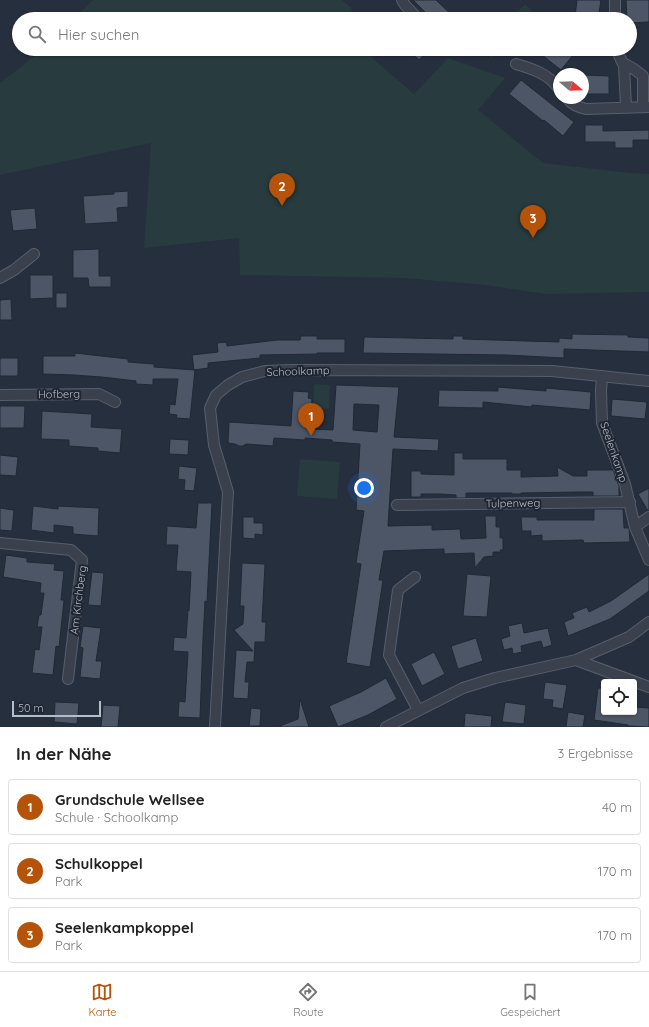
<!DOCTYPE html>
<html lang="de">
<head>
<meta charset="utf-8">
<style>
	:root { --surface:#fff; --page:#f6f6f6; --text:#222; --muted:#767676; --line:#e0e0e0; --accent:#b45309 }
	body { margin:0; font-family:Quicksand,sans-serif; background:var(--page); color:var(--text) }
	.controls { position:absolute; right:12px; bottom:12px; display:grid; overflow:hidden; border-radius:4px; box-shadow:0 1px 3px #0004 }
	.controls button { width:36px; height:36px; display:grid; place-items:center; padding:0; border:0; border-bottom:1px solid var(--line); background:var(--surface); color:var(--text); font:20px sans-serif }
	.compass { position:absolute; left:553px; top:68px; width:36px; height:36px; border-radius:50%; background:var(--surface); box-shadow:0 1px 3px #0004; rotate:109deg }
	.scale { position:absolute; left:12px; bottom:10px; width:89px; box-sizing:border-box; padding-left:4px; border:2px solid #b6bcc8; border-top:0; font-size:11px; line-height:14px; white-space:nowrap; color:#b6bcc8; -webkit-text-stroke:3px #1f2632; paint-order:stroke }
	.you { position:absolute; left:364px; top:488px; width:14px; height:14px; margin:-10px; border:3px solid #fff; border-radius:50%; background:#1a73e8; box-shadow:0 0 0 6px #1a73e833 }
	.badge { display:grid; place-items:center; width:26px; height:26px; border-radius:50%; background:var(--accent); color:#fff; font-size:13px; font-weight:700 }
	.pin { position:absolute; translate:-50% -33px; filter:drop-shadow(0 1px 2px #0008) }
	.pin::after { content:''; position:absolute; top:21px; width:14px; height:12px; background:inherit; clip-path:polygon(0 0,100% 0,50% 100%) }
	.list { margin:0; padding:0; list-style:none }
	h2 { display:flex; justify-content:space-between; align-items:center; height:52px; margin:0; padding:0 16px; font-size:17px }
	h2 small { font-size:13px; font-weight:400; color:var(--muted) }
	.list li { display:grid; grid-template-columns:26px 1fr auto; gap:12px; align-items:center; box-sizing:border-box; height:56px; margin:0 8px 8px; padding:0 8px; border:1px solid var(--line); border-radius:4px }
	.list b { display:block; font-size:15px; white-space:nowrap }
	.list p { margin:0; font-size:13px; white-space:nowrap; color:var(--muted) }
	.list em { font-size:13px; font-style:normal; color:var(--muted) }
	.icon { flex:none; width:22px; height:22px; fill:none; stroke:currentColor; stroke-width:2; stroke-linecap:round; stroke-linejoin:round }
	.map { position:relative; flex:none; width:649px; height:727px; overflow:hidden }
	.search { position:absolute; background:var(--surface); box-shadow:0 1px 3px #0004; left:12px; right:12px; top:12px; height:44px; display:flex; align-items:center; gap:10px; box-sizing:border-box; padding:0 14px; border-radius:22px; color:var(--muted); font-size:15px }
	.sheet { height:244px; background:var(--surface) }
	nav { display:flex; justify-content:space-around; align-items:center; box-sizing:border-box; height:56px; border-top:1px solid var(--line); background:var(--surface); font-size:11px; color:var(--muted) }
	nav a { display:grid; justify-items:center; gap:2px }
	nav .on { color:var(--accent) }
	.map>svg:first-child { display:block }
	.green { fill:#283b3e }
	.building { fill:#4c5666; stroke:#212834; fill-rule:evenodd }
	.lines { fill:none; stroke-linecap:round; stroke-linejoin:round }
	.street-casing { stroke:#585f6b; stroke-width:12 }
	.street { stroke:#3a414d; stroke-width:10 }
	.labels { text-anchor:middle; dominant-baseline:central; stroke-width:4; stroke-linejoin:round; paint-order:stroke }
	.street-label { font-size:11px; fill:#b6bcc8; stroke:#1f2632 }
</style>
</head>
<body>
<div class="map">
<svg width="649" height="727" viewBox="0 0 649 727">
	<rect width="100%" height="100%" fill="#262f3d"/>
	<!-- green -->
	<path class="green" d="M 93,0 L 342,0 L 351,7 L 354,19 L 74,19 Z
		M 525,4 L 539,19 L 510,19 Z
		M 44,49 L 362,49 L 414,94 L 448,58 L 505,78 L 478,110 L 543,163 L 630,173 L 649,174 L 649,292 L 546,294 L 485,285 L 405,278 L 240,275 L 239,238 L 144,248 L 151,143 L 0,175 L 0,83 Z
		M 483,49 L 500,49 L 491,58 Z
		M 314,384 L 330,385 L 329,409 L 313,408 Z
		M 300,459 L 340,462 L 337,499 L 297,496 Z"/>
	<!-- building -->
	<path class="building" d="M 413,0 L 436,0 L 456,19 L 432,19 Z
		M 577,0 L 601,0 L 598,19 L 575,17 Z
		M 626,0 L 649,0 L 649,22 L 630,23 L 630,19 L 627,19 Z
		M 408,49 L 429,49 L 419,60 Z
		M 547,49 L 566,49 L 573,55 L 561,70 L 542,55 Z
		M 585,75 L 609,76 L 609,94 L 585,94 Z
		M 521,80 L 574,122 L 563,136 L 544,120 L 543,121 L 509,94 Z
		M 585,125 L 603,125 L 603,131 L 649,130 L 649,140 L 633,140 L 633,148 L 615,148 L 615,142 L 585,142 Z
		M 128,191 L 128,207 L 117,208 L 118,222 L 85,224 L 83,196 L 114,194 L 114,192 Z
		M 35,208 L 37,229 L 13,231 L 10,210 Z
		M 99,249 L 99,276 L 111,276 L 111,287 L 89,287 L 88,278 L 73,278 L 73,250 Z
		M 30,275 L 53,275 L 53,298 L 30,299 Z
		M 56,293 L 67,293 L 67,308 L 56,308 Z
		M 11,299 L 12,320 L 0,320 L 0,300 Z
		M 572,334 L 628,335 L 628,337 L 649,338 L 649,352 L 564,349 L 564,358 L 506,355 L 363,353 L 364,337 L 453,339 L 453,336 L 463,336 L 463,339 L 559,342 L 559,338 L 572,339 Z
		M 301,336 L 317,336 L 317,339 L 345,339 L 345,353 L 317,353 L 317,354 L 260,355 L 260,358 L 208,363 L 208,368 L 194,370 L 192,355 L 218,352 L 217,343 L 226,342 L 227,346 L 277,340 L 300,340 Z
		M 75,353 L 128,359 L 128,362 L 154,364 L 154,367 L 195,370 L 190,419 L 176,418 L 177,415 L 169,414 L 170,404 L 175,405 L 178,379 L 153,379 L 153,385 L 136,384 L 136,381 L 102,377 L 74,375 L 43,374 L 43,356 L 75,356 Z
		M 0,358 L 18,358 L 18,376 L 0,376 Z
		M 336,385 L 399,387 L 394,437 L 439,439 L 438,451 L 393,449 L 388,526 L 432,525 L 432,530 L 460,529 L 461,539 L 486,538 L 485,516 L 496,516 L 496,527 L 500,527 L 500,538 L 503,538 L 503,550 L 500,550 L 501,552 L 493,552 L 493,556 L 484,557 L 475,568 L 474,553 L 444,554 L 444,549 L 384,551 L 379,580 L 383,580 L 370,667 L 346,663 L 361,564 L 356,563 L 364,511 L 356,510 L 360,444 L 332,442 L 332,440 L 305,438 L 305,440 L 274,438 L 273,446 L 246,444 L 243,446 L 239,446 L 235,444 L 228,443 L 229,422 L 291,426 L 293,391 L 309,392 L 308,398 L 312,399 L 310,429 L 333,430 ZM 354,404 L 379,405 L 377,432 L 353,430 Z
		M 498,387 L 546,391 L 546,388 L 591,392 L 590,410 L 532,405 L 532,407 L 483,402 L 483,408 L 438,407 L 439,390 L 498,391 Z
		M 612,399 L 647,402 L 645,419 L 611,416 Z
		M 0,406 L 25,406 L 24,428 L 0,428 Z
		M 42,411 L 92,414 L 91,427 L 122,429 L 120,453 L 98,451 L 98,448 L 69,446 L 69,440 L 41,439 Z
		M 170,439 L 189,440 L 188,455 L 169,454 Z
		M 454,453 L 463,453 L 463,459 L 507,459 L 507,470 L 521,470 L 521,477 L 558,476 L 557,467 L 573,476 L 587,476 L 587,470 L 613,470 L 619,486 L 619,496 L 593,496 L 593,492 L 579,492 L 521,493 L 521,494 L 512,494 L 512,493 L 466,493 L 466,498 L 456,498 L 456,495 L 441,494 L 421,494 L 421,497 L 411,497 L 411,471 L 421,471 L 421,474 L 454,475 Z
		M 0,455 L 18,457 L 16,476 L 0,475 Z
		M 179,466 L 197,468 L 194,491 L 184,490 L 185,480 L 178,479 Z
		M 649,488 L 649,511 L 648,511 L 638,494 Z
		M 198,503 L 212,503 L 207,602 L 205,601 L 203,639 L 200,718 L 178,717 L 179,701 L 185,702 L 188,652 L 173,651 L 174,637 L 186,638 L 188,610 L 189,611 L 191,572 L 176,571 L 178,545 L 166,545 L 167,526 L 196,528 Z
		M 33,506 L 58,509 L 58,506 L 99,508 L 98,536 L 73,534 L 73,527 L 54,525 L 54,533 L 31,530 Z
		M 0,508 L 14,510 L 12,531 L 0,530 Z
		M 594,509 L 623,509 L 624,528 L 629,528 L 630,542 L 584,543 L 583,540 L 542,541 L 542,535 L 531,536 L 531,531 L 522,531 L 521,517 L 537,517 L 537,520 L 594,520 Z
		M 243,517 L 254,517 L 254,523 L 263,523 L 263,535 L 255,534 L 255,539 L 243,538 Z
		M 6,555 L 27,558 L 27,562 L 55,564 L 54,570 L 64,571 L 61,600 L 64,600 L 62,619 L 59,647 L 56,646 L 53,675 L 32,673 L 35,649 L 39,650 L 42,627 L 37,627 L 39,615 L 41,615 L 44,593 L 40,593 L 41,583 L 3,577 Z
		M 242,563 L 265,564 L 262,622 L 266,622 L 265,642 L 255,642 L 254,662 L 247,662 L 245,682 L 249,682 L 248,699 L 233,698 L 236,650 L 253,651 L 234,630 L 243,624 L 244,606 L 240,606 Z
		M 92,572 L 104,573 L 101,606 L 88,605 Z
		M 467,574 L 491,576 L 487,617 L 463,616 Z
		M 649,574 L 649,591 L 610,619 L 568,636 L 564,622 L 574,618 L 572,613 L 587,607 L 589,612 L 611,601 Z
		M 522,623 L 524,633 L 548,628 L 552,645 L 543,648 L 541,641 L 521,646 L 522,652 L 513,654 L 512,648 L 504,650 L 501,639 L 510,636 L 508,626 Z
		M 83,626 L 101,628 L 96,661 L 102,661 L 100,679 L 80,677 L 83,648 L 80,647 Z
		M 476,638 L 483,661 L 458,669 L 451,646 Z
		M 434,652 L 445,674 L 422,686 L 411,664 Z
		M 386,678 L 397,699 L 368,715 L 338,727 L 329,706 L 361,692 Z
		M 545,682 L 567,685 L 563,709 L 552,707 L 553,700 L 543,699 Z
		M 598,688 L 604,688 L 604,712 L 634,712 L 634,707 L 649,708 L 649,727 L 628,726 L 628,725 L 594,720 Z
		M 300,699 L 309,727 L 280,727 L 280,726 L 298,719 Z
		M 55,702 L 79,703 L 77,724 L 54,722 Z
		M 505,702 L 526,705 L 524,724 L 502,722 Z
		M 103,705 L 120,706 L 118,727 L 101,727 Z
		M 251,708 L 261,709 L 260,726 L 249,726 Z
		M 568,712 L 585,715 L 583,727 L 566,727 Z
		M 465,713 L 492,716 L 491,727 L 464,727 Z"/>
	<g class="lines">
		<defs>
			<path id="street" d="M 402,0 L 405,5 L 418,19
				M 615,0 L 615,19
				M 616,49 L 624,66 L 626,107
				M 623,63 L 634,69 L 643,76 L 643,107
				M 516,64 C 533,69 549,74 559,89
				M 567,98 C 572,105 578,107 586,109 L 649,107
				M 0,278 L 14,270 L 34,254
				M 602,376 L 601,391 L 602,423 L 625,484 L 635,527 L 649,560
				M 0,395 L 99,394 L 115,402
				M 397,505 L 630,502
				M 635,527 L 649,517
				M 0,543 L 71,550 L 82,560 L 68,679
				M 415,577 L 398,590 L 389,655 L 418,710
				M 576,660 L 649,687
				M 215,727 L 228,492 L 214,445 L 210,408 L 216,395 L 228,385 L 242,377 L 265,371 L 291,370 L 552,371 L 649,381
				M 386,727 L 463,688 L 495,678 L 576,660 L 629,637 L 649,622"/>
		</defs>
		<!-- street casing -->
		<use href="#street" class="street-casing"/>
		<!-- street -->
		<use href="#street" class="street"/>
	</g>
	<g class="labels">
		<!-- street labels -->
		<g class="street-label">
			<text transform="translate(298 371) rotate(-2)">Schoolkamp</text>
			<text transform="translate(59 394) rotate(-1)">Hofberg</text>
			<text transform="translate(614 452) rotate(71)">Seelenkamp</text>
			<text transform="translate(513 503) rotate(-1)">Tulpenweg</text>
			<text transform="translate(78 600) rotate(-83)">Am Kirchberg</text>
		</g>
	</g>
</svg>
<div class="controls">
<button><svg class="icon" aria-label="locate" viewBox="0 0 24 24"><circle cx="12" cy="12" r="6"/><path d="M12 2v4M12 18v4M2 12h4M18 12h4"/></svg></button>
</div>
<svg class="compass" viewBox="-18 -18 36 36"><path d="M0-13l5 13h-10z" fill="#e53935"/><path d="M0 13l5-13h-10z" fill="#767676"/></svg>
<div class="scale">50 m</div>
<div class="you"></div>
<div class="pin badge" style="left:311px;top:436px">1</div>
<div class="pin badge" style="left:282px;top:206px">2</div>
<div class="pin badge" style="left:533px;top:238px">3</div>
<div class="search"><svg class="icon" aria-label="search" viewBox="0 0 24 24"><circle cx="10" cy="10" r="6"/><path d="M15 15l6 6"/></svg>Hier suchen</div>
</div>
<section class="sheet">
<h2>In der Nähe<small>3 Ergebnisse</small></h2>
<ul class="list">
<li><span class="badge">1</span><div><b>Grundschule Wellsee</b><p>Schule · Schoolkamp</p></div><em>40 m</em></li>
<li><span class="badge">2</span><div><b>Schulkoppel</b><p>Park</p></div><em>170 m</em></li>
<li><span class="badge">3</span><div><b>Seelenkampkoppel</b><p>Park</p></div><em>170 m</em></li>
</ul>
</section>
<nav>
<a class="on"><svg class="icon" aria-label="map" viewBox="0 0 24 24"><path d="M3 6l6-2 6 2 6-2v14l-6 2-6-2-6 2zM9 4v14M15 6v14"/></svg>Karte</a>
<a><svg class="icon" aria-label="directions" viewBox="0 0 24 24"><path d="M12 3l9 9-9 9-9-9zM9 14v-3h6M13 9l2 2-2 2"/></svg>Route</a>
<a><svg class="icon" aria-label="saved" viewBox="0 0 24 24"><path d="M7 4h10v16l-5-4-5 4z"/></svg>Gespeichert</a>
</nav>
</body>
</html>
